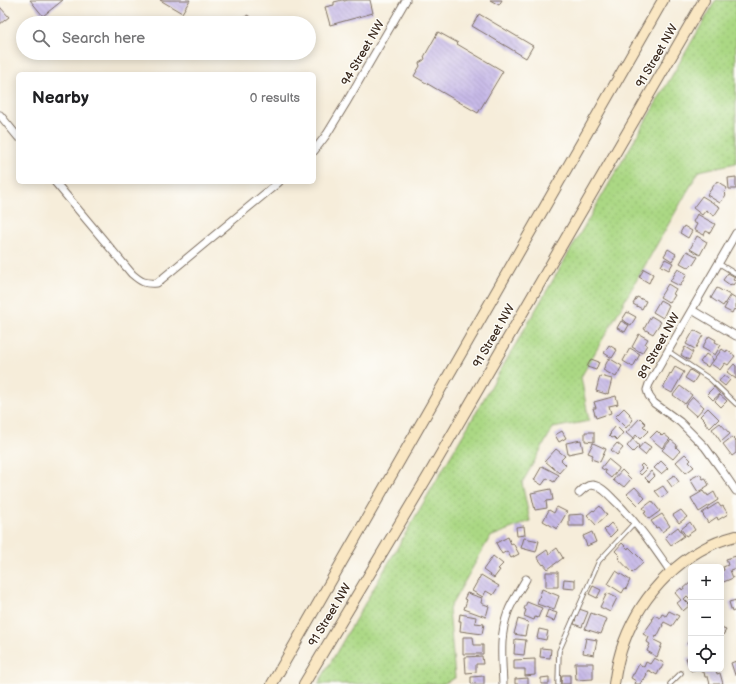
<!DOCTYPE html>
<html lang="en">
<head>
<meta charset="utf-8">
<style>
	:root { --surface:#fff; --page:#f6f6f6; --text:#202124; --muted:#757577; --line:#e0e0e0 }
	body { margin:0; font-family:"Balsamiq Sans",sans-serif; background:var(--page); color:var(--text) }
	.controls { position:absolute; right:12px; bottom:12px; display:grid; overflow:hidden; border-radius:6px; box-shadow:0 2px 10px #0003 }
	.controls button { width:36px; height:36px; display:grid; place-items:center; padding:0; border:0; border-bottom:1px solid var(--line); background:var(--surface); color:var(--text); font:20px sans-serif }
	.list { margin:0; padding:0; list-style:none }
	h2 { display:flex; justify-content:space-between; align-items:center; height:52px; margin:0; padding:0 16px; font-size:17px }
	h2 small { font-size:13px; font-weight:400; color:var(--muted) }
	.icon { flex:none; width:22px; height:22px; fill:none; stroke:currentColor; stroke-width:2; stroke-linecap:round; stroke-linejoin:round }
	.map { position:relative; flex:none; width:736px; height:684px; overflow:hidden }
	.search { position:absolute; background:var(--surface); box-shadow:0 2px 10px #0003; left:16px; top:16px; width:300px; height:44px; display:flex; align-items:center; gap:10px; box-sizing:border-box; padding:0 14px; border-radius:22px; color:var(--muted); font-size:15px }
	.panel { position:absolute; background:var(--surface); box-shadow:0 2px 10px #0003; left:16px; top:72px; width:300px; height:112px; border-radius:6px }
	.map>svg:first-child { display:block }
	.grass { fill:url(#grass-dots); stroke:#738151 }
	.building { fill:url(#building-back-hatch) }
	.lines { fill:none; stroke-linecap:round; stroke-linejoin:round }
	.lane-casing { stroke:#7c6e60; stroke-width:5.5 }
	.street-casing { stroke:#7c6e60; stroke-width:9 }
	.secondary-casing { stroke:#7c6e60; stroke-width:12 }
	.lane { stroke:#fff; stroke-width:3.5 }
	.street { stroke:#fff; stroke-width:7 }
	.secondary { stroke:#fae7c3; stroke-width:10 }
	.labels { text-anchor:middle; dominant-baseline:central; stroke-width:3; stroke-linejoin:round; paint-order:stroke }
	.street-label { font-size:12px; fill:#3b2a1e; stroke:#fdfcf7 }
</style>
</head>
<body>
<div class="map">
<svg width="736" height="684" viewBox="0 0 736 684">
	<defs>
		<pattern id="grass-dots" width="8" height="8" patternUnits="userSpaceOnUse"><rect width="8" height="8" fill="#abd884"/><path d="M2 2h.1M6 6h.1" fill="none" stroke="#94ba72" stroke-width="1.8" stroke-linecap="round"/></pattern>
		<pattern id="building-back-hatch" width="6" height="6" patternUnits="userSpaceOnUse"><rect width="6" height="6" fill="#c7bae8"/><path d="M-1 5l2 2M0 0l6 6M5-1l2 2" fill="none" stroke="#a397bb"/></pattern>
	</defs>
	<rect width="100%" height="100%" fill="#fdfcf7"/>
	<filter id="ink" filterUnits="userSpaceOnUse"><feTurbulence type="fractalNoise" baseFrequency=".025" numOctaves="2"/><feDisplacementMap in="SourceGraphic" scale="8" xChannelSelector="R" yChannelSelector="G"/><feConvolveMatrix kernelMatrix="1 2 1 2 8 2 1 2 1" color-interpolation-filters="sRGB"/></filter>
	<filter id="wash" filterUnits="userSpaceOnUse"><feTurbulence type="fractalNoise" baseFrequency=".012" numOctaves="4" result="noise"/><feDisplacementMap in="SourceGraphic" scale="16" xChannelSelector="R" yChannelSelector="G"/><feGaussianBlur stdDeviation="0.9" result="paint"/><feColorMatrix in="noise" values="0 0 0 0 0 0 0 0 0 0 0 0 0 0 0 0 0 1.4 0 .05"/><feComposite in="paint" operator="in"/></filter>
	<g filter="url(#wash)">
		<rect width="100%" height="100%" fill="#f6edda"/>
		<!-- grass -->
		<path class="grass" d="M 716,0 L 736,0 L 736,163 L 699,171 L 581,377 L 589,421 L 553,428 L 522,483 L 530,521 L 490,537 L 449,609 L 455,678 L 443,684 L 318,684 Z"/>
		<g id="blocks">
			<!-- building -->
			<path class="building" d="M 30,0 L 63,0 L 43,16 Z
				M 160,0 L 190,0 L 182,13 Z
				M 342,0 L 344,0 L 344,1 L 348,0 L 370,0 L 373,13 L 330,25 L 325,7 L 334,5 L 334,2 Z
				M 490,0 L 502,0 L 499,5 Z
				M 0,7 L 9,17 L 0,24 Z
				M 479,14 L 533,46 L 526,58 L 472,26 Z
				M 247,15 L 256,20 L 255,23 L 242,23 Z
				M 438,32 L 458,43 L 457,44 L 503,71 L 478,113 L 414,76 L 420,66 L 419,63 L 424,60 L 425,58 L 424,57 Z
				M 736,177 L 736,189 L 729,189 L 728,178 Z
				M 717,181 L 727,188 L 724,193 L 726,195 L 720,203 L 707,195 Z
				M 702,196 L 720,207 L 714,216 L 706,210 L 702,215 L 693,208 Z
				M 697,214 L 715,224 L 710,233 L 706,231 L 704,235 L 694,230 L 697,224 L 693,222 Z
				M 684,226 L 692,231 L 688,238 L 680,233 Z
				M 697,236 L 707,242 L 700,255 L 690,249 Z
				M 668,249 L 676,254 L 672,261 L 664,256 Z
				M 687,251 L 698,257 L 693,265 L 692,264 L 689,268 L 680,263 Z
				M 665,259 L 673,263 L 669,270 L 661,266 Z
				M 644,269 L 653,274 L 649,283 L 639,277 Z
				M 678,269 L 687,274 L 680,286 L 670,281 Z
				M 728,273 L 735,277 L 733,280 L 736,281 L 733,285 L 731,284 L 730,285 L 723,280 Z
				M 668,284 L 676,289 L 673,294 L 675,295 L 670,303 L 660,297 Z
				M 717,288 L 730,295 L 723,306 L 711,298 Z
				M 731,296 L 736,299 L 736,311 L 734,309 L 732,313 L 724,309 Z
				M 637,297 L 646,301 L 642,309 L 633,304 Z
				M 660,300 L 669,305 L 663,318 L 653,312 Z
				M 627,312 L 636,317 L 631,325 L 622,320 Z
				M 651,316 L 661,322 L 653,334 L 644,329 Z
				M 621,321 L 629,325 L 625,332 L 617,328 Z
				M 694,330 L 703,335 L 695,349 L 686,344 Z
				M 639,334 L 648,339 L 645,344 L 647,345 L 642,353 L 632,347 Z
				M 709,336 L 716,340 L 715,342 L 721,345 L 715,355 L 702,348 Z
				M 609,345 L 617,350 L 612,358 L 604,353 Z
				M 685,347 L 693,352 L 689,360 L 681,355 Z
				M 630,348 L 640,354 L 633,367 L 623,361 Z
				M 722,349 L 726,352 L 727,350 L 735,356 L 728,365 L 725,363 L 720,370 L 711,364 Z
				M 706,354 L 713,359 L 708,367 L 700,362 Z
				M 609,358 L 622,366 L 616,377 L 603,370 Z
				M 591,359 L 599,362 L 596,370 L 587,367 Z
				M 734,364 L 736,366 L 736,379 L 727,372 Z
				M 675,367 L 684,372 L 672,393 L 663,388 L 670,373 L 671,374 Z
				M 690,370 L 698,375 L 693,383 L 685,378 Z
				M 724,375 L 730,380 L 725,386 L 719,381 Z
				M 600,376 L 612,379 L 608,394 L 606,393 L 606,394 L 596,391 Z
				M 680,386 L 692,395 L 685,404 L 673,395 Z
				M 714,387 L 720,394 L 713,400 L 707,394 Z
				M 720,395 L 727,401 L 721,407 L 715,401 Z
				M 616,396 L 618,404 L 609,406 L 611,413 L 596,418 L 593,408 L 596,408 L 594,402 Z
				M 693,397 L 704,407 L 696,416 L 685,406 Z
				M 624,408 L 630,414 L 629,415 L 633,420 L 626,428 L 615,417 Z
				M 708,408 L 719,419 L 710,428 L 705,424 L 706,422 L 700,416 Z
				M 640,418 L 646,424 L 643,426 L 648,431 L 640,439 L 636,435 L 633,439 L 626,433 Z
				M 720,423 L 730,434 L 721,442 L 712,429 Z
				M 616,426 L 623,433 L 617,440 L 614,437 L 612,438 L 609,435 L 611,434 L 610,433 Z
				M 562,431 L 566,438 L 559,442 L 555,435 Z
				M 657,431 L 662,436 L 664,434 L 670,439 L 662,448 L 650,438 Z
				M 585,432 L 594,432 L 594,442 L 585,441 Z
				M 732,437 L 736,441 L 736,453 L 732,456 L 723,444 Z
				M 633,439 L 639,446 L 633,452 L 627,446 Z
				M 581,440 L 583,451 L 568,454 L 566,443 Z
				M 671,440 L 677,445 L 676,447 L 680,451 L 673,459 L 662,450 Z
				M 644,442 L 651,447 L 645,455 L 638,449 Z
				M 593,443 L 606,449 L 600,462 L 591,459 L 593,455 L 588,453 Z
				M 617,443 L 623,448 L 617,455 L 611,450 Z
				M 556,449 L 565,456 L 561,460 L 566,465 L 559,473 L 545,461 Z
				M 685,454 L 691,460 L 689,462 L 694,467 L 686,473 L 676,462 Z
				M 608,459 L 619,468 L 619,469 L 617,472 L 616,472 L 611,478 L 605,473 L 606,471 L 601,468 Z
				M 661,461 L 668,468 L 661,474 L 654,468 Z
				M 642,464 L 647,469 L 641,475 L 638,472 L 642,468 L 640,466 Z
				M 542,466 L 559,475 L 554,482 L 547,478 L 542,485 L 534,480 Z
				M 622,470 L 631,479 L 624,487 L 620,484 L 619,485 L 613,480 Z
				M 651,471 L 655,476 L 649,482 L 645,478 Z
				M 700,474 L 703,479 L 705,478 L 709,485 L 698,492 L 690,479 Z
				M 674,475 L 679,482 L 672,487 L 667,480 Z
				M 663,486 L 668,493 L 661,498 L 655,491 Z
				M 635,487 L 645,498 L 638,505 L 627,494 Z
				M 551,489 L 553,500 L 546,501 L 547,508 L 535,510 L 531,493 Z
				M 703,491 L 705,494 L 707,494 L 708,496 L 714,492 L 718,500 L 699,512 L 691,498 Z
				M 652,501 L 660,511 L 649,519 L 644,513 L 646,512 L 643,508 Z
				M 718,503 L 721,507 L 723,506 L 728,514 L 718,520 L 717,517 L 708,523 L 702,513 Z
				M 600,506 L 607,515 L 596,525 L 587,515 L 593,510 L 594,511 Z
				M 557,507 L 567,512 L 557,529 L 543,521 L 549,510 L 554,513 Z
				M 681,510 L 687,517 L 679,523 L 673,515 Z
				M 584,514 L 584,526 L 569,526 L 569,515 Z
				M 662,514 L 670,526 L 662,532 L 658,527 L 656,528 L 651,521 Z
				M 690,522 L 695,530 L 686,536 L 681,529 Z
				M 611,523 L 617,530 L 610,537 L 604,530 Z
				M 524,526 L 525,535 L 517,536 L 516,527 Z
				M 678,527 L 684,536 L 671,545 L 665,537 Z
				M 592,532 L 596,542 L 587,546 L 583,536 Z
				M 508,537 L 511,544 L 513,543 L 519,554 L 511,558 L 507,551 L 502,554 L 496,543 Z
				M 524,538 L 539,541 L 536,552 L 521,548 Z
				M 622,543 L 628,549 L 629,547 L 644,562 L 632,573 L 618,558 L 620,556 L 615,551 Z
				M 557,548 L 563,558 L 548,569 L 544,564 L 543,565 L 537,557 L 547,550 L 549,554 Z
				M 493,556 L 503,564 L 498,569 L 500,570 L 494,578 L 483,570 Z
				M 736,556 L 736,568 L 730,570 L 733,578 L 721,583 L 721,571 L 724,570 L 723,567 L 728,565 L 726,559 Z
				M 616,571 L 630,580 L 626,589 L 625,588 L 622,593 L 608,584 Z
				M 546,572 L 558,572 L 558,587 L 546,587 Z
				M 481,575 L 499,586 L 493,595 L 486,591 L 483,597 L 472,591 Z
				M 564,579 L 575,580 L 575,589 L 563,588 Z
				M 691,582 L 691,598 L 690,599 L 687,596 L 684,599 L 690,605 L 683,611 L 677,603 L 681,600 L 675,593 L 681,588 L 682,590 Z
				M 593,586 L 601,590 L 597,598 L 589,594 Z
				M 542,589 L 559,596 L 554,610 L 537,604 Z
				M 467,593 L 482,598 L 481,603 L 489,606 L 486,617 L 464,609 L 467,600 L 464,599 Z
				M 607,593 L 617,598 L 610,612 L 600,607 Z
				M 736,600 L 736,610 L 732,612 L 729,602 Z
				M 527,602 L 542,608 L 538,618 L 535,617 L 534,620 L 524,616 L 526,610 L 524,609 Z
				M 579,609 L 588,612 L 582,627 L 574,624 Z
				M 548,610 L 557,613 L 554,621 L 545,618 Z
				M 669,611 L 679,616 L 672,626 L 664,622 L 662,625 L 663,625 L 657,637 L 656,636 L 654,640 L 662,644 L 657,657 L 647,651 L 650,644 L 647,642 L 649,637 L 643,634 L 653,620 L 652,619 L 654,615 L 660,618 L 662,614 L 666,616 Z
				M 591,613 L 607,619 L 601,634 L 585,629 Z
				M 460,614 L 476,617 L 475,623 L 484,624 L 482,634 L 460,631 L 461,621 L 459,621 Z
				M 518,619 L 528,622 L 525,636 L 514,634 Z
				M 721,628 L 726,630 L 723,635 L 721,634 Z
				M 539,629 L 548,631 L 546,640 L 537,638 Z
				M 463,637 L 473,637 L 474,645 L 483,645 L 483,654 L 463,654 Z
				M 691,637 L 691,646 L 687,644 Z
				M 586,638 L 597,640 L 594,655 L 583,653 Z
				M 515,639 L 526,640 L 524,655 L 514,654 Z
				M 541,648 L 551,649 L 550,658 L 540,657 Z
				M 482,656 L 483,664 L 476,664 L 476,672 L 466,673 L 465,657 Z
				M 691,657 L 691,669 L 697,669 L 691,671 L 686,658 Z
				M 654,658 L 664,663 L 661,669 L 660,669 L 657,675 L 648,670 L 646,674 L 647,674 L 644,680 L 643,679 L 640,684 L 635,684 L 636,681 L 631,678 L 633,674 L 634,674 L 639,664 L 644,667 L 646,662 L 650,664 Z
				M 535,659 L 535,675 L 525,676 L 525,669 L 514,669 L 514,660 Z
				M 736,661 L 736,675 L 735,675 L 731,663 Z
				M 575,663 L 593,663 L 593,679 L 576,680 Z
				M 700,669 L 716,669 L 717,674 L 720,673 L 723,684 L 710,684 L 708,677 L 705,677 L 704,672 L 701,672 Z
				M 562,675 L 570,675 L 570,684 L 561,684 Z
				M 484,676 L 484,684 L 471,684 L 471,677 Z
				M 549,677 L 549,684 L 541,684 L 541,678 Z
				M 528,678 L 528,684 L 515,684 L 515,679 Z"/>
		</g>
	</g>
	<g filter="url(#ink)">
		<use href="#blocks" fill-opacity="0" stroke="#7c6e60" stroke-width="1"/>
		<g class="lines">
			<defs>
				<path id="lane" d="M 718,263 L 736,274
					M 668,351 L 710,379 L 736,404
					M 558,684 L 559,651 L 599,561 L 635,522
					M 670,684 L 681,673"/>
				<path id="street" d="M 0,115 L 18,137
					M 314,151 L 327,134 L 346,103 L 406,0
					M 55,182 L 132,274 C 141,282 145,284 157,283 L 279,182
					M 736,233 L 668,351 L 649,384 L 647,390 L 649,396 L 654,403 L 680,422 L 705,447 L 723,472 L 736,491
					M 692,310 L 736,336
					M 579,493 C 583,489 587,485 592,485 C 601,486 607,493 613,499 C 636,521 653,546 671,572
					M 503,684 C 502,660 499,636 508,612 C 512,601 520,590 526,579"/>
				<path id="secondary" d="M 272,684 L 663,0
					M 304,684 L 428,476 L 704,0
					M 614,684 C 616,670 619,655 624,642 C 642,593 684,549 736,536"/>
			</defs>
			<!-- lane casing -->
			<use href="#lane" class="lane-casing"/>
			<!-- street casing -->
			<use href="#street" class="street-casing"/>
			<!-- secondary casing -->
			<use href="#secondary" class="secondary-casing"/>
			<!-- lane -->
			<use href="#lane" class="lane"/>
			<!-- street -->
			<use href="#street" class="street"/>
			<!-- secondary -->
			<use href="#secondary" class="secondary"/>
		</g>
	</g>
	<g class="labels">
		<!-- street labels -->
		<g class="street-label">
			<text transform="translate(363 53) rotate(-60)">94 Street NW</text>
			<text transform="translate(657 56) rotate(-60)">91 Street NW</text>
			<text transform="translate(494 336) rotate(-60)">91 Street NW</text>
			<text transform="translate(659 346) rotate(-61)">89 Street NW</text>
			<text transform="translate(330 615) rotate(-59)">91 Street NW</text>
		</g>
	</g>
</svg>
<div class="controls">
<button>+</button>
<button>−</button>
<button><svg class="icon" aria-label="locate" viewBox="0 0 24 24"><circle cx="12" cy="12" r="6"/><path d="M12 2v4M12 18v4M2 12h4M18 12h4"/></svg></button>
</div>
<div class="search"><svg class="icon" aria-label="search" viewBox="0 0 24 24"><circle cx="10" cy="10" r="6"/><path d="M15 15l6 6"/></svg>Search here</div>
<section class="panel">
<h2>Nearby<small>0 results</small></h2>
<ul class="list">
</ul>
</section>
</div>
</body>
</html>
